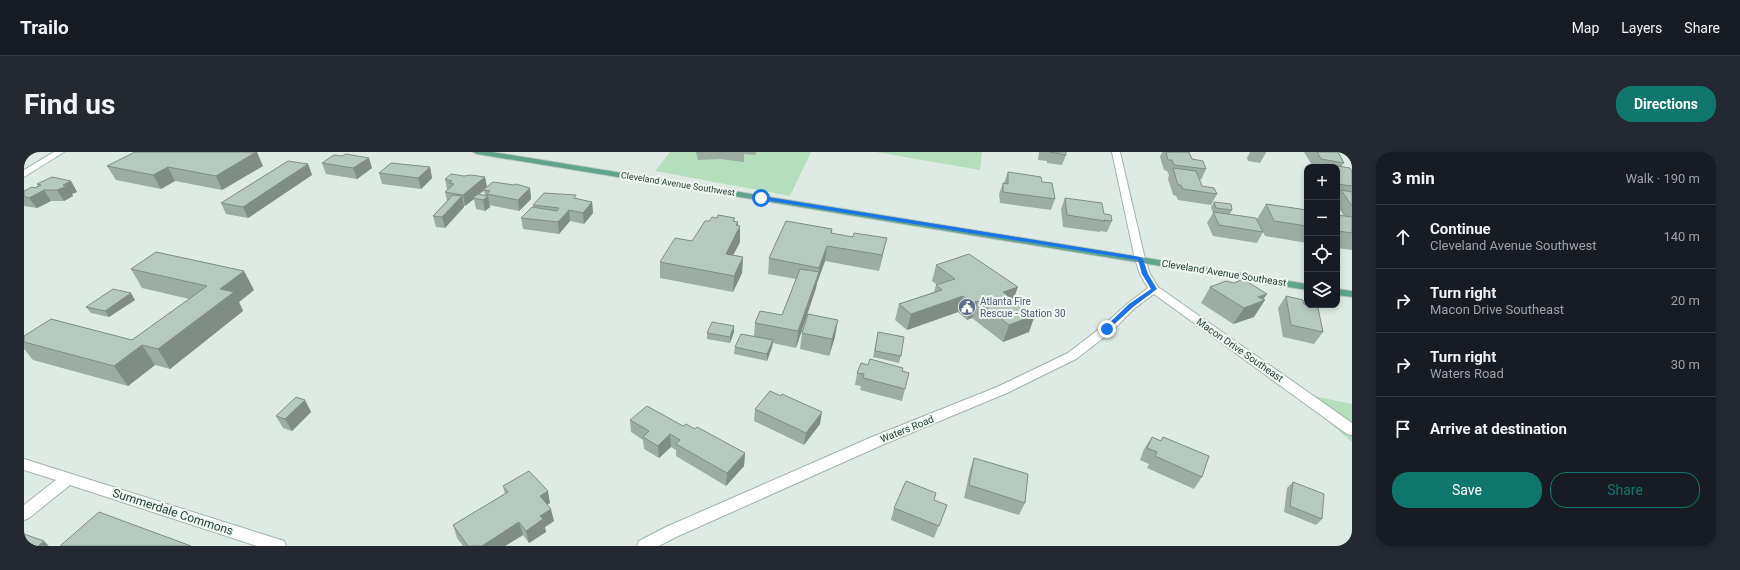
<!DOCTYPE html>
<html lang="en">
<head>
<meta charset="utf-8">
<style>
	:root { --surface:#171b24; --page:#242831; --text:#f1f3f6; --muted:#9ea1a6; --line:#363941; --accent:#0f766e }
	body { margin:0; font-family:Roboto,sans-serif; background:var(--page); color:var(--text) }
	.controls { position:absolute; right:12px; top:12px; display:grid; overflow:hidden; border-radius:8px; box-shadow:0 2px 6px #0003 }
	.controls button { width:36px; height:36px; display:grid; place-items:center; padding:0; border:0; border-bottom:1px solid var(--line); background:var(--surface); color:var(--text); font:20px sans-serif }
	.stop { position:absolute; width:12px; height:12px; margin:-9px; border:3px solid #1a73e8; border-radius:50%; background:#fff }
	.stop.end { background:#1a73e8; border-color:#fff; box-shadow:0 1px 4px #0008 }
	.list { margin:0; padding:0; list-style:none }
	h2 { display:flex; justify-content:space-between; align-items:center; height:52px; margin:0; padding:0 16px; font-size:17px }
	h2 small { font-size:13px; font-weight:400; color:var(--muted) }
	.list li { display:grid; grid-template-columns:26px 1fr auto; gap:12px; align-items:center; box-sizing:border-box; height:64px; padding:0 16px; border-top:1px solid var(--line) }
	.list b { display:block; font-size:15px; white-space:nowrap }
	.list p { margin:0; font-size:13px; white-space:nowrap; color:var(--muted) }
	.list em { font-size:13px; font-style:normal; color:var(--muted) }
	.actions { display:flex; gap:8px; padding:12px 16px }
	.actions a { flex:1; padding:9px 0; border:1px solid var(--accent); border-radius:16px; text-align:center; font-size:14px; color:var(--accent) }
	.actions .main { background:var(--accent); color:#fff }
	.icon { flex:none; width:22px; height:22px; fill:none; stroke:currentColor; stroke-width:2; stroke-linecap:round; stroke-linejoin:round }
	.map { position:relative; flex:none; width:1328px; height:394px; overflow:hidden; border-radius:16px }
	header { display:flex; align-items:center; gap:24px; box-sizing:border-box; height:56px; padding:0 20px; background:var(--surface); border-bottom:1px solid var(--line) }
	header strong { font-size:19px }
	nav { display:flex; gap:22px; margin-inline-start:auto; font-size:14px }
	.intro { display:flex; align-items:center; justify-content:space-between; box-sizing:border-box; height:96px; padding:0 24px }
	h1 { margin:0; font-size:28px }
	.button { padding:10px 18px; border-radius:16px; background:var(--accent); color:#fff; font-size:14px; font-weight:700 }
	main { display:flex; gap:24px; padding:0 24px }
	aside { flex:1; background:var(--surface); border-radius:16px; box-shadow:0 2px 6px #0003 }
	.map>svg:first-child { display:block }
	.green { fill:#b5debc }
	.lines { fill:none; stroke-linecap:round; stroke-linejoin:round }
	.minor-casing { stroke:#a1b3ab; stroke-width:2 }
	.major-casing { stroke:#c0c8c5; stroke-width:2 }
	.minor { fill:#fff; fill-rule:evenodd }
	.major { fill:#60a48b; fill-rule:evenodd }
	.wall { fill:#9dada4; fill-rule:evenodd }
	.shaded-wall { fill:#7f8d86 }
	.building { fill:#b6c9bf; stroke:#7f8d86 }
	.route { fill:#1a73e8 }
	.labels { text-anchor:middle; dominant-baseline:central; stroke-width:4; stroke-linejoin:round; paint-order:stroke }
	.far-street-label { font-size:9px; fill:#1e3c31; stroke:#eff7f2 }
	.street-label { font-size:10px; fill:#1e3c31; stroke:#eff7f2 }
	.service-label { font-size:10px; fill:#4e5e75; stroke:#eff7f2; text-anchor:start }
	.near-street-label { font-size:12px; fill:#1e3c31; stroke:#eff7f2 }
</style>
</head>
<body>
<header>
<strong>Trailo</strong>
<nav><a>Map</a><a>Layers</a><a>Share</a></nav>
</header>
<div class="intro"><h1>Find us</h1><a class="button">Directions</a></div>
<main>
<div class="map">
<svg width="1328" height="394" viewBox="0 0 1328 394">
	<rect width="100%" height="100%" fill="#deebe4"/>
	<!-- green -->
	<path class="green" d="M 646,0 L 787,0 L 766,44 L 631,19 Z
		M 852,0 L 958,0 L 956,18 Z
		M 1270,240 L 1328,252 L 1328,290 Z"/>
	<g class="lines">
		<defs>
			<path id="minor" d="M 30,0 L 40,0 L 0,25 L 0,18 Z
				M 1088,0 L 1096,0 L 1121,107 L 1126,122 L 1134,135 L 1328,271 L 1328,283 L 1323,282 L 1130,142 L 1111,156 L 1087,180 L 1052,207 L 983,241 L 858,293 L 652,385 L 635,394 L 613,394 L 615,389 L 642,375 L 848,285 L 973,235 L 1044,201 L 1079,174 L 1103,152 L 1124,136 L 1116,122 L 1111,107 Z
				M 0,307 L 254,387 L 260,389 L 262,394 L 233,394 L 46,333 L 5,366 L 0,368 L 0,353 L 32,328 L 0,318 Z"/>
			<path id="major" d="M 449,0 L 468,0 L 1283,132 L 1283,138 L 453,2 Z
				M 1313,137 L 1328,139 L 1328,145 L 1313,143 Z"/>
		</defs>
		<!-- minor casing -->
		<use href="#minor" class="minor-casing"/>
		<!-- major casing -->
		<use href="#major" class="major-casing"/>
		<!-- minor -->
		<use href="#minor" class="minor"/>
		<!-- major -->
		<use href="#major" class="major"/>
	</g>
	<!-- wall -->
	<path class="wall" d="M 672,0 L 732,0 L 732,3 L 720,2 L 720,10 L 696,7 L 674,8 Z
		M 1015,0 L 1042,0 L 1042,3 L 1038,13 L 1023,11 L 1023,9 L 1014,8 Z
		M 1138,0 L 1165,0 L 1168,7 L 1182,17 L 1177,28 L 1175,27 L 1178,34 L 1193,42 L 1187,53 L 1154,48 L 1152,44 L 1149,43 L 1144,27 L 1145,23 L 1143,19 L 1140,18 L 1136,5 Z
		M 1226,0 L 1242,0 L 1242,1 L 1236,11 L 1224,9 L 1223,6 Z
		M 1280,0 L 1314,0 L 1320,11 L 1317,15 L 1328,19 L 1328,98 L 1313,96 L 1313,63 L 1320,64 L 1313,53 L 1313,15 L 1289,15 Z
		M 298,11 L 348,16 L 333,27 L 302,22 Z
		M 284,12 L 288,23 L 224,66 L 202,62 L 197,51 Z
		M 83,14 L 239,14 L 198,38 L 151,29 L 137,37 L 92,28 Z
		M 406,15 L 408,26 L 397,37 L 358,32 L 355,21 Z
		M 984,20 L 1018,30 L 1031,47 L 1027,58 L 976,51 L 975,42 L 979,31 L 980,31 Z
		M 440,24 L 461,25 L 463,35 L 506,36 L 507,47 L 495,59 L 465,53 L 466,55 L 461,59 L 452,57 L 450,47 L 441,54 L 440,54 L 440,55 L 421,76 L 412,75 L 409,64 L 423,49 L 421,40 L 423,38 L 421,27 ZM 460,39 L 461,44 L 455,42 Z
		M 1283,26 L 1283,34 L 1280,30 Z
		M 47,29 L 53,40 L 48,42 L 49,44 L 40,49 L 27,49 L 13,56 L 0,54 L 0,39 L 14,34 L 13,32 Z
		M 1041,46 L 1080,62 L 1088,69 L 1083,80 L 1076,79 L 1076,80 L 1039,75 L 1037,57 Z
		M 553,47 L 568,50 L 569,61 L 560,72 L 546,69 L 535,82 L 499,77 L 497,66 L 509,55 L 509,53 Z
		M 1190,50 L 1208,58 L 1206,62 L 1233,67 L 1242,52 L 1283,58 L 1283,91 L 1241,84 L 1239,80 L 1233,91 L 1189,84 L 1183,71 L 1189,61 L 1187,55 Z
		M 693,66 L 711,66 L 710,69 L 714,74 L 716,90 L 709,103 L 719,105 L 718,121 L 709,140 L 636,126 L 636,110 L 668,89 L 685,69 Z
		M 808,77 L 808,81 L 859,102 L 855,119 L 801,109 L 793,131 L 792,136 L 772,196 L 749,191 L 748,195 L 743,209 L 710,202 L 711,195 L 730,184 L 731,171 L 758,163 L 772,127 L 744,122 L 745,106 Z
		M 912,113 L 989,147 L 1005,180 L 979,190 L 948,166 L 943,168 L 934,160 L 883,178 L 871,168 L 875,152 L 910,140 L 912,133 L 913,133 L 908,129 Z
		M 107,117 L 230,138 L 215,150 L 219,159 L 146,217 L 131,213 L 104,234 L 9,208 L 0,197 L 0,184 L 108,188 L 165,147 L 118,136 Z
		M 1186,135 L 1239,148 L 1230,165 L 1209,172 L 1177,151 Z
		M 1262,144 L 1280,152 L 1299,180 L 1290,192 L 1259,185 L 1254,156 Z
		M 111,148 L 85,165 L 67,161 L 62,155 Z
		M 710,174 L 710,180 L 706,191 L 683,187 L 683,181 Z
		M 854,180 L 877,204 L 875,211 L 849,205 Z
		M 778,181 L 811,185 L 805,204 L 776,197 Z
		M 844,213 L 885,221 L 878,249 L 836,238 L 837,234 L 831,233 L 833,221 Z
		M 281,248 L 287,260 L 268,279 L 259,276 L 252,264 Z
		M 731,257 L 796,272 L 780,293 L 730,269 Z
		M 606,268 L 659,274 L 671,277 L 721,301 L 720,314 L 702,334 L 652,304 L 652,298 L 647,295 L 635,306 L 620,297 L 619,288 L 607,280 Z
		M 1128,285 L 1137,289 L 1139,285 L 1178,325 L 1170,337 L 1123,316 L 1125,312 L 1116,308 L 1120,297 Z
		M 950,306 L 1001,351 L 995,363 L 940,346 L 946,318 Z
		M 1269,330 L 1298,367 L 1292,373 L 1260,360 L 1263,336 Z
		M 479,334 L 526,351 L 523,353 L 530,369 L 521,375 L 522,380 L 505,391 L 499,383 L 481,394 L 439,394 L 433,386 L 429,373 L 481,342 Z
		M 923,353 L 910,386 L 867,368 L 870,356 Z"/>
	<!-- shaded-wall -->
	<path class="shaded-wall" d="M 232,0 L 233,0 L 239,14 L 198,38 L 192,24 Z
		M 345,6 L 348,16 L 333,27 L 329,16 Z
		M 284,12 L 288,23 L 224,66 L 219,55 Z
		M 144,15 L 151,29 L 137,37 L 129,23 Z
		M 406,15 L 408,26 L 397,37 L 394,26 Z
		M 461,25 L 463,36 L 450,46 L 449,46 L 450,47 L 441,54 L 439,43 Z
		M 47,29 L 53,40 L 48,42 L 49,44 L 40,49 L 33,38 L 39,33 Z
		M 506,36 L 507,47 L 495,59 L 494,48 Z
		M 20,38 L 27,49 L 13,56 L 5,46 Z
		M 438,44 L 440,55 L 421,76 L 418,65 Z
		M 464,44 L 466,55 L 461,59 L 459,48 Z
		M 568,50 L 569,61 L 560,72 L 559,61 Z
		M 545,58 L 546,69 L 535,82 L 534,70 Z
		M 714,70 L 714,79 L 716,74 L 716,90 L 702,117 L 702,102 L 712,73 Z
		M 863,86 L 859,102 L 855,119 L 858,103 Z
		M 803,94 L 801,109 L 793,131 L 792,136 L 772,196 L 774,179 L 795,120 L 795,116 Z
		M 719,105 L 718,121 L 709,140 L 710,124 Z
		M 220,119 L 230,138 L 215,150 L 219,159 L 146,217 L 134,197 L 196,137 Z
		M 994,135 L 988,151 L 979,140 Z
		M 107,141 L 111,148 L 85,165 L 81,159 Z
		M 1243,142 L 1238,149 L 1241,148 L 1230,165 L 1209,172 L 1220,156 L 1234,145 Z
		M 939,144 L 934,160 L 883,178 L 887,162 Z
		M 954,149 L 948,166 L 943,168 L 948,151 Z
		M 1011,163 L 1005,180 L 979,190 L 985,173 Z
		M 814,168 L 811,185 L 805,204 L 808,187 Z
		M 710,174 L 710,180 L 706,191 L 706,185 Z
		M 749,188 L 748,195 L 743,209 L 743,202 Z
		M 118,193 L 131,213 L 104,234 L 90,214 Z
		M 281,248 L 287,260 L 268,279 L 261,267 Z
		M 798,260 L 796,272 L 780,293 L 782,281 Z
		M 646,282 L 647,295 L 635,306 L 634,294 Z
		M 721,301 L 720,314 L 702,334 L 703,321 Z
		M 524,339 L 526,351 L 518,356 L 516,344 Z
		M 527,357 L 530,369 L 521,375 L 522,380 L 505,391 L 502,379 L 516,364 Z
		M 495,370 L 499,383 L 481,394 L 458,394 Z
		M 20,389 L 25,394 L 14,394 Z"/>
	<!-- building -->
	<path class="building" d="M 111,0 L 232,0 L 192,24 L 144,15 L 129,23 L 83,14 Z
		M 1027,0 L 1042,0 L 1042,3 L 1026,0 Z
		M 1142,0 L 1165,0 L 1168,7 L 1179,9 L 1182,17 L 1150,13 L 1148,8 L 1144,8 Z
		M 1293,0 L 1314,0 L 1320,11 L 1297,7 Z
		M 322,2 L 345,6 L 329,16 L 298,11 L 310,3 L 318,4 Z
		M 264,9 L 284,12 L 219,55 L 197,51 Z
		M 367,11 L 406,15 L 394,26 L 355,21 Z
		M 1301,12 L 1326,16 L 1328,19 L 1328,34 L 1313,32 L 1313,15 L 1302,15 Z
		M 1149,16 L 1172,19 L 1178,34 L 1190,36 L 1193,42 L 1159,37 L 1157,33 L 1154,33 Z
		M 984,20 L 1017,25 L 1018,30 L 1028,31 L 1031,47 L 979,40 L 979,31 L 984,32 Z
		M 427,22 L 440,24 L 447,23 L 461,25 L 439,43 L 421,40 L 430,32 L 425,31 L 428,29 L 421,27 Z
		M 28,25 L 47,29 L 39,33 L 43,34 L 33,38 L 20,38 L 5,46 L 0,44 L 0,39 L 8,35 L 11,36 L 17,33 L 13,32 Z
		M 469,30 L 490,33 L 492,32 L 506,36 L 494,48 L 463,42 L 466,39 L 459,38 Z
		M 1317,38 L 1328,40 L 1328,54 Z
		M 520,41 L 552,43 L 550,46 L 568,50 L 559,61 L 545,58 L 534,70 L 497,66 L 508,55 L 533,59 L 535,56 L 509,53 Z
		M 454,42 L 464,44 L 459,48 L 449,46 Z
		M 429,43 L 438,44 L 418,65 L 409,64 Z
		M 1041,46 L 1078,51 L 1080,62 L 1087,63 L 1088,69 L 1080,68 L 1081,69 L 1043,63 Z
		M 1190,50 L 1207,52 L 1208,58 L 1192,56 Z
		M 1242,52 L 1283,58 L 1283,74 L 1250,69 Z
		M 1189,60 L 1232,66 L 1239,80 L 1195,73 Z
		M 694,63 L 711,66 L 709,69 L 714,70 L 712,73 L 716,74 L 702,102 L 719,105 L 710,124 L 636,110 L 651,86 L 668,89 L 681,69 L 685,69 L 688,65 L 693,66 Z
		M 1313,63 L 1328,65 L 1328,81 L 1313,79 Z
		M 762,69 L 808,77 L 807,81 L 829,85 L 830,81 L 863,86 L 858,103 L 803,94 L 795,116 L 745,106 Z
		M 132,100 L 220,119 L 196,137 L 210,140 L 134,197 L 118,193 L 90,214 L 0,190 L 0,184 L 27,167 L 108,188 L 183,134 L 107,117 Z
		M 945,102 L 994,135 L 979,140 L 1011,163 L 985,173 L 954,149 L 948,151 L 939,144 L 887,162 L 875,152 L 918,138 L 912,133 L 931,127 L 912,113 Z
		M 776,117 L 795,120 L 774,179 L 731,171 L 736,159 L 758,163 Z
		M 1219,127 L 1243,142 L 1234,145 L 1241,148 L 1220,156 L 1186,135 L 1202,129 L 1210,131 Z
		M 89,137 L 107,141 L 81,159 L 62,155 Z
		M 1262,144 L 1279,148 L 1280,152 L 1294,156 L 1299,180 L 1267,173 Z
		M 784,162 L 814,168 L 808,187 L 778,181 Z
		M 688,170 L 710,174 L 706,185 L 683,181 Z
		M 854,180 L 880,185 L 877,204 L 851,199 Z
		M 717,182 L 749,188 L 743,202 L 711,195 Z
		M 846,207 L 879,216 L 878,219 L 885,221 L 881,237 L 839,226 L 840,222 L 833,221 L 837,211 L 844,213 Z
		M 746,239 L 757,244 L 758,242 L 798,260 L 782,281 L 731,257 Z
		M 272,245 L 281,248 L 261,267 L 252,264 Z
		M 623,254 L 659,274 L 662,272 L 671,277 L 673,275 L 721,301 L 703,321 L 652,292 L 656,288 L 646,282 L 634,294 L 619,285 L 625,279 L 606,268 Z
		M 1128,285 L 1137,289 L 1139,285 L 1185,304 L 1178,325 L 1131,304 L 1133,300 L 1123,296 Z
		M 950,306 L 1004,322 L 1001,351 L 945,333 Z
		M 505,319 L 524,339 L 516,344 L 527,357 L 516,364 L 519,367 L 502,379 L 495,370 L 458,394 L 444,394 L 429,373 L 484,340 L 479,334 Z
		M 882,329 L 912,341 L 910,348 L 923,353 L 915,374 L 870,356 Z
		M 1269,330 L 1300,342 L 1298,367 L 1266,354 Z
		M 75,360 L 167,394 L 36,394 Z
		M 0,382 L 20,389 L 14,394 L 0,394 Z"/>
	<!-- route -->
	<path class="route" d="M 737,44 L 1116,105 L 1119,107 L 1124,122 L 1133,137 L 1109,155 L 1083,179 L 1080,177 L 1081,175 L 1105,152 L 1127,137 L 1118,122 L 1114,108 L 735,47 Z"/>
	<!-- icons -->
	<defs>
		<symbol id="civic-disc" viewBox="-11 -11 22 22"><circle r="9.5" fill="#5c6f8a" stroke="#eff7f2"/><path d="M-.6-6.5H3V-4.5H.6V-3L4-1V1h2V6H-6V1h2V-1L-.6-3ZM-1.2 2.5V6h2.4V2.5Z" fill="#fff"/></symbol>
	</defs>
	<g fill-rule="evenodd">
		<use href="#civic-disc" x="933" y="145" width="20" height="20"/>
	</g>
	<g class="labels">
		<!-- far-street labels -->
		<g class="far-street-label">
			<text transform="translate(654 32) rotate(9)">Cleveland Avenue Southwest</text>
		</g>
		<!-- street labels -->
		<g class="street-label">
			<text transform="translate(1200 121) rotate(9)">Cleveland Avenue Southeast</text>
			<text transform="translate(1216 198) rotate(35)">Macon Drive Southeast</text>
			<text transform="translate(883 277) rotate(-22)">Waters Road</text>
		</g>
		<!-- service labels -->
		<g class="service-label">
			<text x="956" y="149">Atlanta Fire<tspan x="956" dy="12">Rescue - Station 30</tspan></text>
		</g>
		<!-- near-street labels -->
		<g class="near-street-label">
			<text transform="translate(149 360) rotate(18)">Summerdale Commons</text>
		</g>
	</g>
</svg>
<div class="controls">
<button>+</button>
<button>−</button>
<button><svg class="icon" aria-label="locate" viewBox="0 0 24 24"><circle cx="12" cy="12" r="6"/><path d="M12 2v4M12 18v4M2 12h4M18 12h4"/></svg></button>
<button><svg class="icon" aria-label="layers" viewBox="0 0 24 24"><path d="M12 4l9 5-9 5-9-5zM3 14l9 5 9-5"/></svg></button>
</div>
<div class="stop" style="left:737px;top:46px"></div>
<div class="stop end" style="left:1083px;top:177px"></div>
</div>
<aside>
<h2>3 min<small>Walk · 190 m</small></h2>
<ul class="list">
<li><svg class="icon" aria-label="ahead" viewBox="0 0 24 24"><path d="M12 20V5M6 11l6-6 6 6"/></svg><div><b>Continue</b><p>Cleveland Avenue Southwest</p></div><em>140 m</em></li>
<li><svg class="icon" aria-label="right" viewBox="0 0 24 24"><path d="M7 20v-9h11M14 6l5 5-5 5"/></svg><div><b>Turn right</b><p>Macon Drive Southeast</p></div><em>20 m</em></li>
<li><svg class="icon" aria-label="right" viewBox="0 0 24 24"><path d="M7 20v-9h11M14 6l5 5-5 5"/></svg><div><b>Turn right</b><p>Waters Road</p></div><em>30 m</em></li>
<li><svg class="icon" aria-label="arrive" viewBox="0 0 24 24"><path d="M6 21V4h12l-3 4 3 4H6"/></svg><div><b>Arrive at destination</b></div></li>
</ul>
<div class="actions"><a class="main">Save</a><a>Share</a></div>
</aside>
</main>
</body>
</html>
